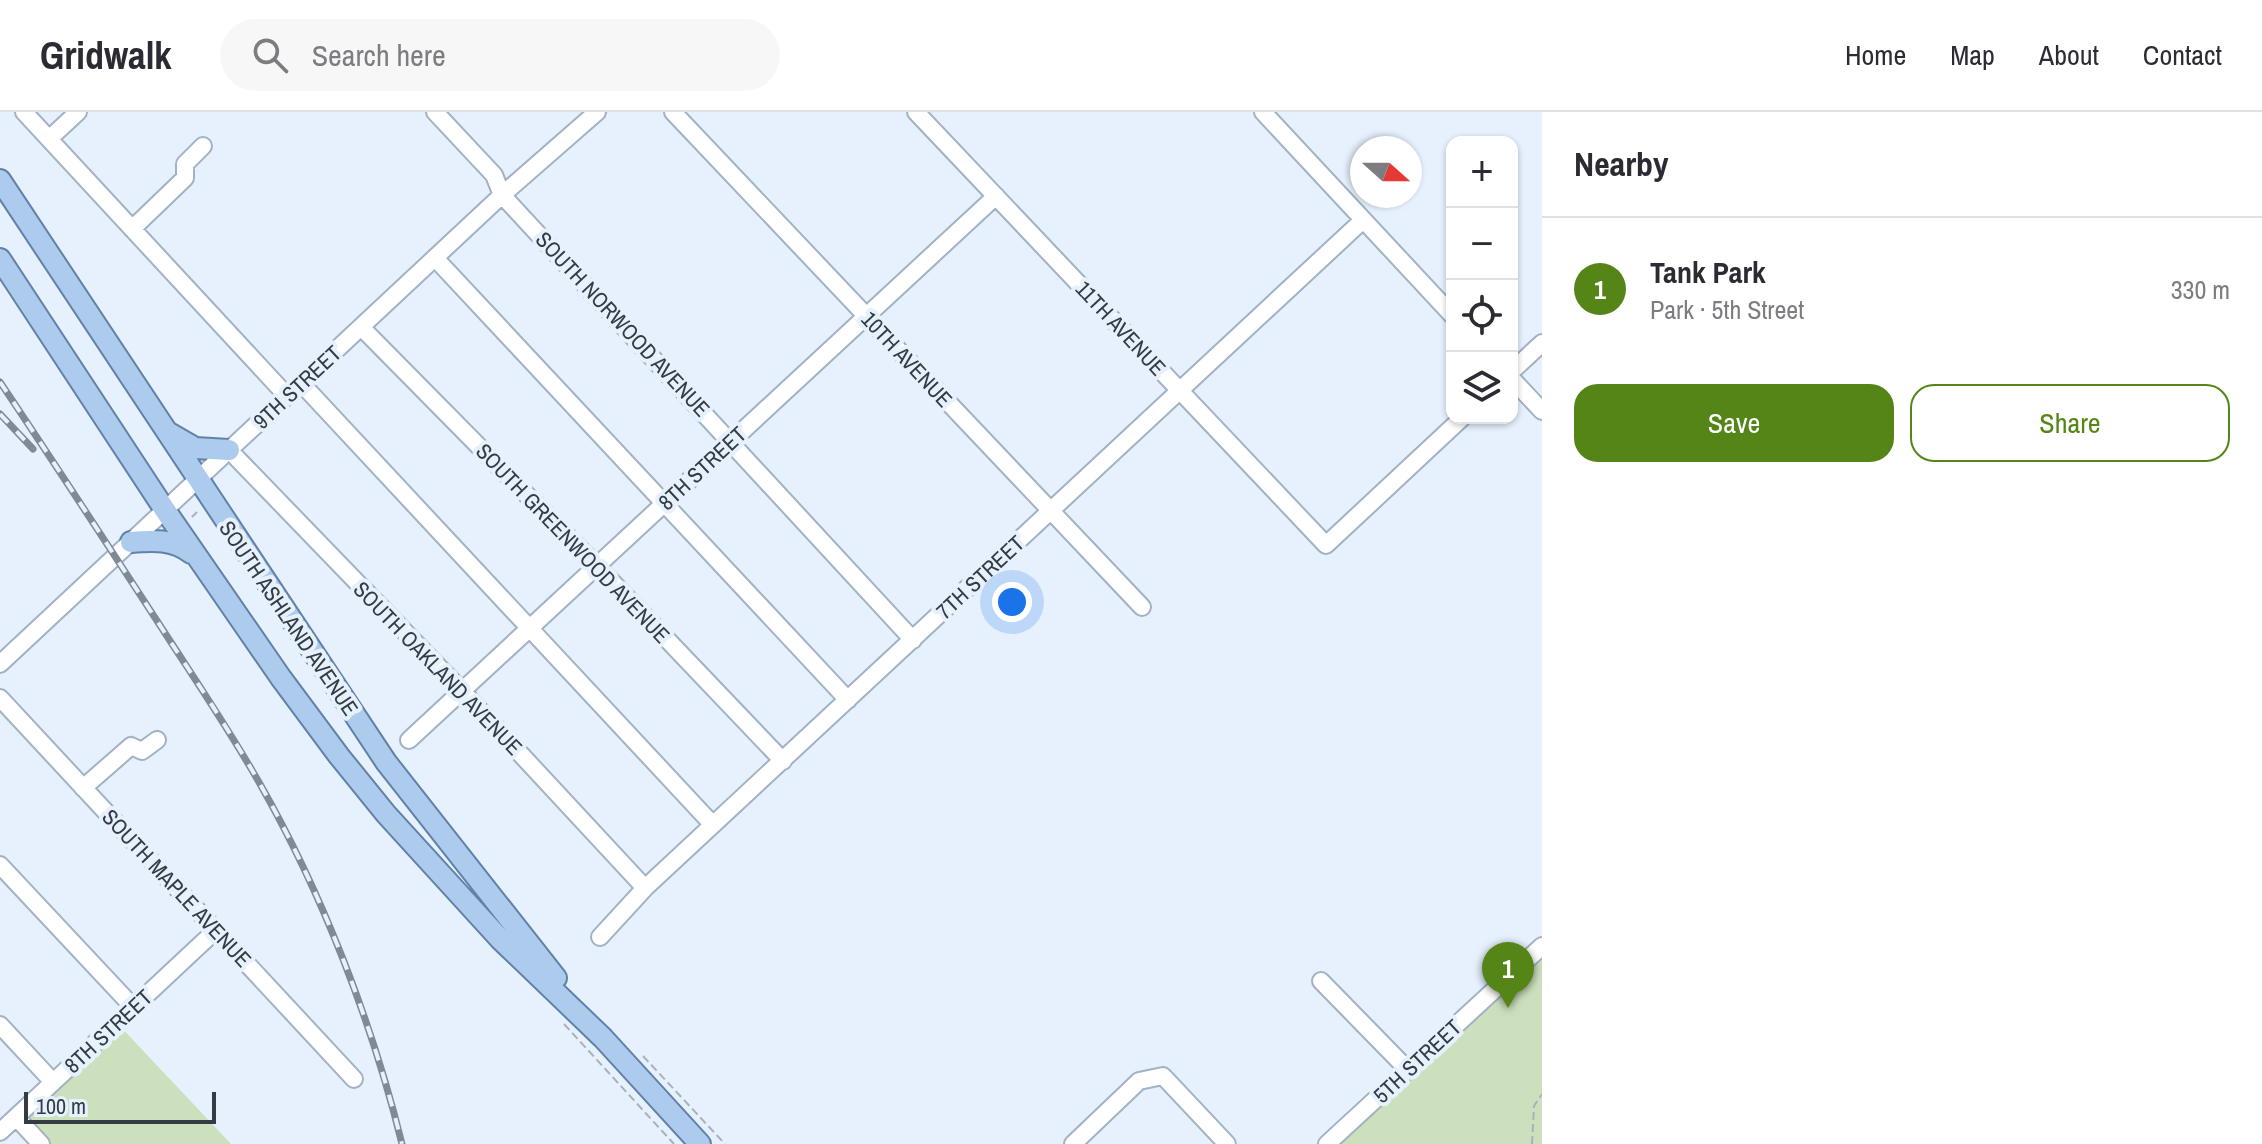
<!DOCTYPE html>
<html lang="en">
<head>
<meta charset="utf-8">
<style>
	:root { --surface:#fff; --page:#f7f7f7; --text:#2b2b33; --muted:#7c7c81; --line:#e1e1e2; --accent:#558517 }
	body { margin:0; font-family:"Archivo Narrow",sans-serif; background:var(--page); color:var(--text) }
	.controls { position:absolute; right:24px; top:24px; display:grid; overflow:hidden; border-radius:16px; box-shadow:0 2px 6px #0004 }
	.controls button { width:72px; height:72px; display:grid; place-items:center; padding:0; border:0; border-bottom:2px solid var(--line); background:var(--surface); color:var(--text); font:40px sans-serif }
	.compass { position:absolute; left:1350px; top:24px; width:72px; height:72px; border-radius:50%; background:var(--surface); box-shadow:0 2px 6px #0004; rotate:111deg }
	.scale { position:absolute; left:24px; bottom:20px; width:192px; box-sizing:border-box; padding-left:8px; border:4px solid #343b43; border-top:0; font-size:22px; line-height:28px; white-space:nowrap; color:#343b43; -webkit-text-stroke:6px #e6f1fd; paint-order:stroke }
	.you { position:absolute; left:1012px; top:490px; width:28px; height:28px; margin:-20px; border:6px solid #fff; border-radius:50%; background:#1a73e8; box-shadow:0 0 0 12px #1a73e833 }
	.badge { display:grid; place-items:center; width:52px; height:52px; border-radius:50%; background:var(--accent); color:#fff; font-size:26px; font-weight:700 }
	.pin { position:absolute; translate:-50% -66px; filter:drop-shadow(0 2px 4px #0008) }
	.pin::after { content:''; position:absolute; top:42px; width:28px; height:24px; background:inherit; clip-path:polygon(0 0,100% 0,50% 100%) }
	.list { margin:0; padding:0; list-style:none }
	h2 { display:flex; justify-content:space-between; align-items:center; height:104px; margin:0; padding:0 32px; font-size:34px }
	h2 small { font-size:26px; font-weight:400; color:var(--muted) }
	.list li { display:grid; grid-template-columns:52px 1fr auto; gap:24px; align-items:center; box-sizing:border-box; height:144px; padding:0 32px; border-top:2px solid var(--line) }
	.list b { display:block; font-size:30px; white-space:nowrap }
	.list p { margin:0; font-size:26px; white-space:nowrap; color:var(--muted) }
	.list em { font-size:26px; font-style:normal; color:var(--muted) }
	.actions { display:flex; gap:16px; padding:24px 32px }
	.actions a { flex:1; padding:18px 0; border:2px solid var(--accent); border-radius:24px; text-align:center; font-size:28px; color:var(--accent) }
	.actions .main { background:var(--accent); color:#fff }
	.icon { flex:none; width:44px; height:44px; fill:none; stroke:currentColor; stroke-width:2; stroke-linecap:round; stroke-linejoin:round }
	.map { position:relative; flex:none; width:1542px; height:1032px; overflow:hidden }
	header { display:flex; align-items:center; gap:48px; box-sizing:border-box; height:112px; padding:0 40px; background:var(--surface); border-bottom:2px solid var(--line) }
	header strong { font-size:38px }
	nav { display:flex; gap:44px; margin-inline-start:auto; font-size:28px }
	.search { width:560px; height:72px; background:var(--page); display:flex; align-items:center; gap:20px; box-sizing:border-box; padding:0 28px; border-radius:44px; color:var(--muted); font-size:30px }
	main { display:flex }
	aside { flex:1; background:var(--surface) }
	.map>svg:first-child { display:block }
	.green { fill:#cde0be }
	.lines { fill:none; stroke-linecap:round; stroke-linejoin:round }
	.minor-casing { stroke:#a1b2c5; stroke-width:20 }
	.major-casing { stroke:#6082a9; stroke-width:24 }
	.path { stroke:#a8b1bc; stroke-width:2; stroke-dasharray:8 4; stroke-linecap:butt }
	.minor { stroke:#fff; stroke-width:16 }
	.major { stroke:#adcbec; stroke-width:20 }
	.rail-casing { stroke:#818a94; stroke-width:7 }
	.rail { stroke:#e6f1fd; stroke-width:4; stroke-dasharray:12; stroke-linecap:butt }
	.labels { text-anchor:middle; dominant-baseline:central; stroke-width:8; stroke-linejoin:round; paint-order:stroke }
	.street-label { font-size:22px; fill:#343b43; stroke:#e6f1fd }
</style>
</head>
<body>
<header>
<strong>Gridwalk</strong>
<div class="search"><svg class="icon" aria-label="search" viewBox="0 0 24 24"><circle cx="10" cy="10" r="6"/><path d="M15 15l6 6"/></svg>Search here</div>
<nav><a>Home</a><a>Map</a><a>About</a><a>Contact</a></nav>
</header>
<main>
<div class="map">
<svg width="1542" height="1032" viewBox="0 0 1542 1032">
	<rect width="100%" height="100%" fill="#e6f1fd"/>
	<!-- green -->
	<path class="green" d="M 1542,834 L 1542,1032 L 1327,1032 Z
		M 117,911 L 231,1032 L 41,1032 L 16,1005 Z"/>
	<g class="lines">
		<defs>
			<path id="minor" d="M 24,0 L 287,284
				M 435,0 L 494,63 L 502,83 L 913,528
				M 673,0 L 1142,495
				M 916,0 L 1326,433 L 1462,306
				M 1263,0 L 1452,203
				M 49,27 L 78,0
				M 132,117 L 185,66 L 185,52 L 203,34
				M 435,146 L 848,588
				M 361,215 L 597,454 L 783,649
				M 1512,259 L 1542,231
				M 1512,267 L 1542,299
				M 301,271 L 713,713
				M 229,338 L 462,579 L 645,776
				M 0,552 L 502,83 L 597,0
				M 0,586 L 354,967
				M 409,628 L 996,84
				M 83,676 L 131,634 L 142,639 L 157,628
				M 0,753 L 133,895
				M 600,825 L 645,776 L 1363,108
				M 1321,869 L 1408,958
				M 0,913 L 53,970
				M 16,1005 L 41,1032
				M 0,1020 L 216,818
				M 1073,1032 L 1139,969 L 1163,964 L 1227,1032
				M 1327,1032 L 1542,834"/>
			<path id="major" d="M 0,68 L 386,650 L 556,866
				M 0,147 L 165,398 L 281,566 L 339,644 L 386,702 L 500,827 L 603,926 L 700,1032
				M 169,321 L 195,336 L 229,338
				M 131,430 C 153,428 174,427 191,441"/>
		</defs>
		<!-- minor casing -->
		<use href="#minor" class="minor-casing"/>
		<!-- major casing -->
		<use href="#major" class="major-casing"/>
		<!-- path -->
		<path class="path" d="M 192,405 L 197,400
			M 564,912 L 674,1032
			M 643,944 L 725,1032
			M 1532,1032 L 1534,994 L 1542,982"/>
		<!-- minor -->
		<use href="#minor" class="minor"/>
		<!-- major -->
		<use href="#major" class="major"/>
		<defs>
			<path id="rail" d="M 0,270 C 55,352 109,435 163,518 C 196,569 230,619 260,672 C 322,781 372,910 402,1032
				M 0,302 L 33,337"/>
		</defs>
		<!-- rail casing -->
		<use href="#rail" class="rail-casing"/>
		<!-- rail -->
		<use href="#rail" class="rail"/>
	</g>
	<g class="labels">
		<!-- street labels -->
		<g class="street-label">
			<text transform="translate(623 212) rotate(47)">SOUTH NORWOOD AVENUE</text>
			<text transform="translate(1121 216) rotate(47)">11TH AVENUE</text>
			<text transform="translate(907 247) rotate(47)">10TH AVENUE</text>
			<text transform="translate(297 275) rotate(-43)">9TH STREET</text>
			<text transform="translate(702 356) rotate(-43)">8TH STREET</text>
			<text transform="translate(573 431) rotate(46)">SOUTH GREENWOOD AVENUE</text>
			<text transform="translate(980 465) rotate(-43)">7TH STREET</text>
			<text transform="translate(289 506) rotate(56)">SOUTH ASHLAND AVENUE</text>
			<text transform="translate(438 556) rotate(46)">SOUTH OAKLAND AVENUE</text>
			<text transform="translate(177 776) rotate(47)">SOUTH MAPLE AVENUE</text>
			<text transform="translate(108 919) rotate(-43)">8TH STREET</text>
			<text transform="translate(1417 949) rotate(-43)">5TH STREET</text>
		</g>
	</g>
</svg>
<div class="controls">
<button>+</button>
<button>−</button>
<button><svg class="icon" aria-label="locate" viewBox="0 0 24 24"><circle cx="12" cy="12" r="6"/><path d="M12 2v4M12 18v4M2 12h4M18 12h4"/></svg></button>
<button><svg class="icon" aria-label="layers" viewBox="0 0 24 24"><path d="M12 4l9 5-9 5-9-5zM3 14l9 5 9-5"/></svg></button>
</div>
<svg class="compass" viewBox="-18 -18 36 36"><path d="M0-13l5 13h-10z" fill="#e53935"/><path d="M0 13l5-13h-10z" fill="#7c7c81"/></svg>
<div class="scale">100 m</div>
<div class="you"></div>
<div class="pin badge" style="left:1508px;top:896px">1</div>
</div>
<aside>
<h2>Nearby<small></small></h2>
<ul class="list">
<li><span class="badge">1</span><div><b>Tank Park</b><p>Park · 5th Street</p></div><em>330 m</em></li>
</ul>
<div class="actions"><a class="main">Save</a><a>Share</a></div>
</aside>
</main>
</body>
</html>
